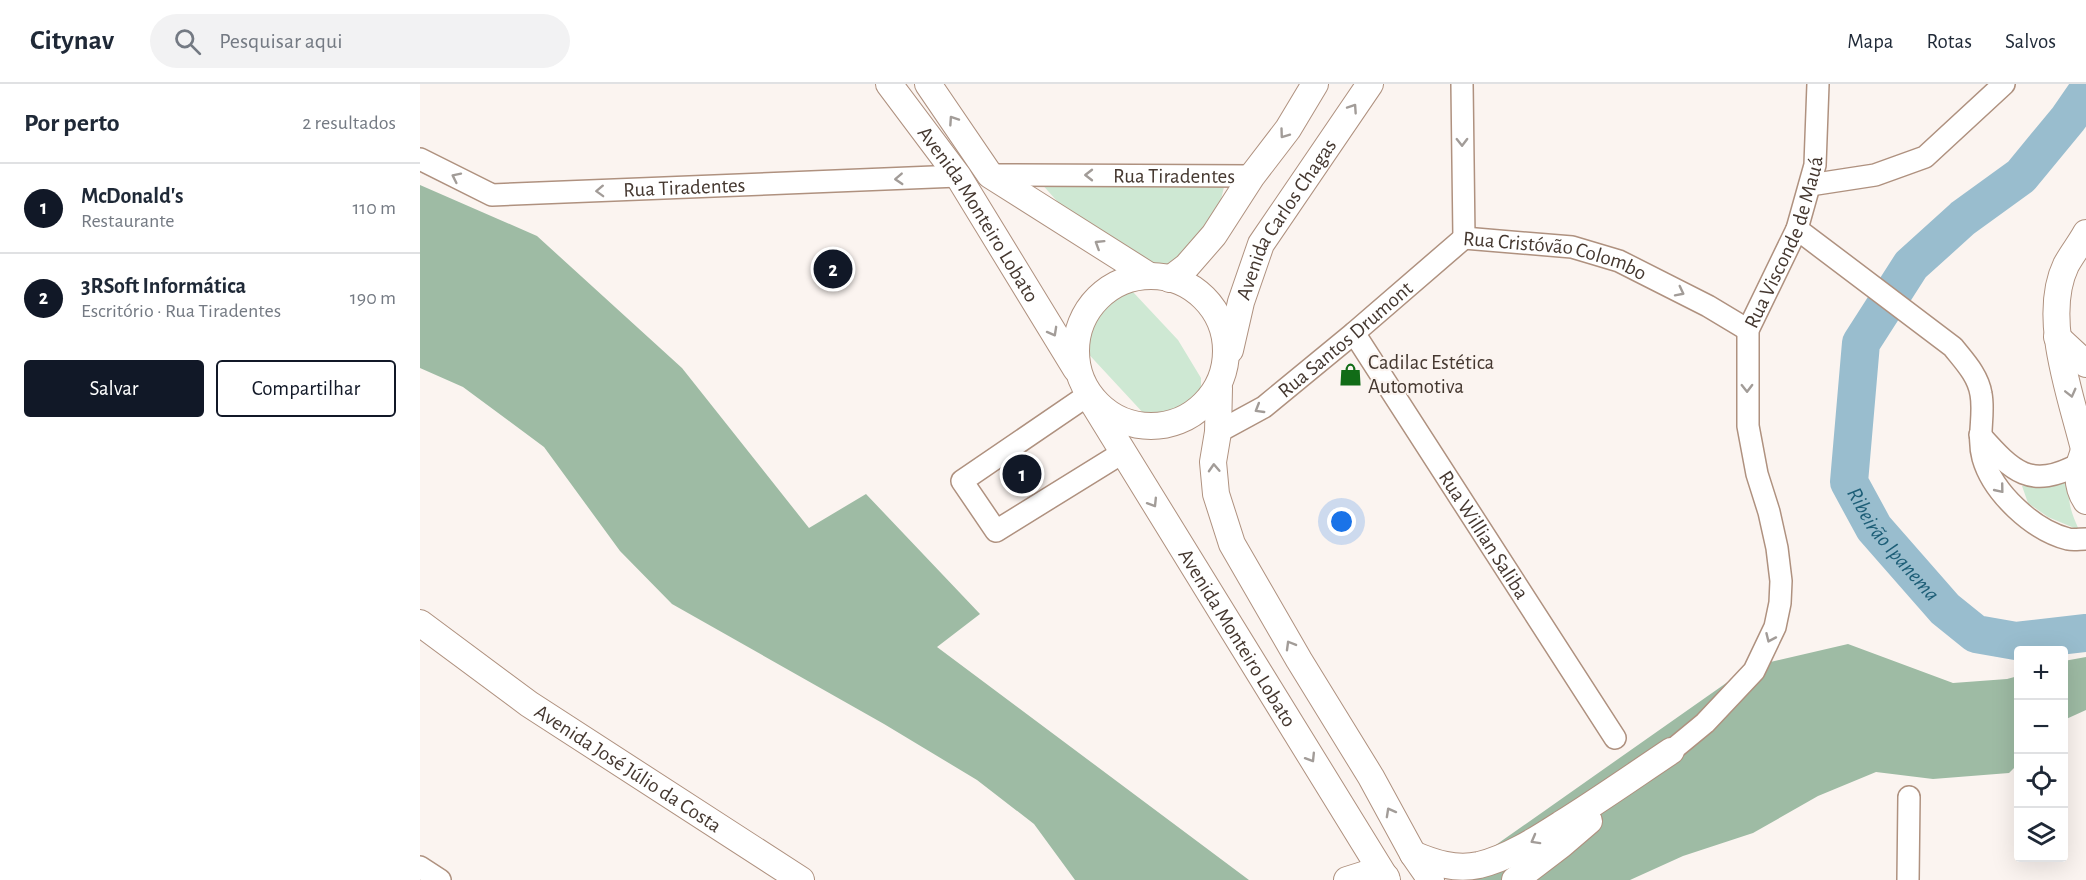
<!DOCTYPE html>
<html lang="pt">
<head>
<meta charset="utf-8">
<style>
	:root { --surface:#fff; --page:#f2f2f3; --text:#1f2937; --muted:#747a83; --line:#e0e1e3; --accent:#111827 }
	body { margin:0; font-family:"Alegreya Sans",sans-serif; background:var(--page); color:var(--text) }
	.controls { position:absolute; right:18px; bottom:18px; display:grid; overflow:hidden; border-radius:6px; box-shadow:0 6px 24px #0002 }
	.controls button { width:54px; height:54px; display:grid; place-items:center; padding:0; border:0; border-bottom:2px solid var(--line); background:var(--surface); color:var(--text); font:30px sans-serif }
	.you { position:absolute; left:922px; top:438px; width:21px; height:21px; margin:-15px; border:4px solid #fff; border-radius:50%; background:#1a73e8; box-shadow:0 0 0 9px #1a73e833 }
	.badge { display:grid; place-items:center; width:39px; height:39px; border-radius:50%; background:var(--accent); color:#fff; font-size:20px; font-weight:700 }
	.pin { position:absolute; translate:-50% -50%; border:3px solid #fff; box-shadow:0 2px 6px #0006 }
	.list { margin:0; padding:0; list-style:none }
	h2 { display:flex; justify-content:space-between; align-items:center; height:78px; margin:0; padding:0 24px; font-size:26px }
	h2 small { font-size:20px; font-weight:400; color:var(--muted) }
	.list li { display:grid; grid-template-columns:39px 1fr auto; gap:18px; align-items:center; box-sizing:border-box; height:90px; padding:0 24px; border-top:2px solid var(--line) }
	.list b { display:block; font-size:22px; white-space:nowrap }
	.list p { margin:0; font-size:20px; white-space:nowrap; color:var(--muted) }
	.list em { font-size:20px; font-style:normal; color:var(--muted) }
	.actions { display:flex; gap:12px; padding:18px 24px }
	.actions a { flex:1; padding:14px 0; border:2px solid var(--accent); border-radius:6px; text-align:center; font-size:21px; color:var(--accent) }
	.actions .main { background:var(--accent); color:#fff }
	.icon { flex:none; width:33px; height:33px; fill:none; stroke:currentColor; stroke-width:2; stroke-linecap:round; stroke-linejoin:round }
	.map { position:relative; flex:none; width:1666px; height:796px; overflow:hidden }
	header { display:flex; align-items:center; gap:36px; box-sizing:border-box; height:84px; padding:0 30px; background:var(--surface); border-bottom:2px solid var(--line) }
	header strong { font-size:28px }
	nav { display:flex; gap:33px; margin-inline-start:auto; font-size:21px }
	.search { width:420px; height:54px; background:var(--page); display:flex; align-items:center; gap:15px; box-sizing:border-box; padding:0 21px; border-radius:33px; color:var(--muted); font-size:22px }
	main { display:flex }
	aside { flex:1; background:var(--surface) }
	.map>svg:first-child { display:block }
	.green { fill:#cee8d3 }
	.forest { fill:#9ebba4 }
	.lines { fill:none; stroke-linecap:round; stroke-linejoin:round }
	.river { stroke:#99bdce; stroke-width:38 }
	.minor-casing { stroke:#af917f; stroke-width:24 }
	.major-casing { stroke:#af917f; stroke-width:28 }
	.minor { stroke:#fff; stroke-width:21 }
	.major { stroke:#fff; stroke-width:26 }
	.oneway { stroke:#a29c98 }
	.labels { text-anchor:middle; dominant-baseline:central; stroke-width:4.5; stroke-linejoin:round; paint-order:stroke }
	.street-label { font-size:21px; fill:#453830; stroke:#fbf4f0 }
	.poi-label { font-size:21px; fill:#453830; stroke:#fbf4f0; text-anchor:start }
	.water-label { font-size:22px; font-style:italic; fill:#1d5e77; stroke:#fbf4f0 }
</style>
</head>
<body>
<header>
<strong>Citynav</strong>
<div class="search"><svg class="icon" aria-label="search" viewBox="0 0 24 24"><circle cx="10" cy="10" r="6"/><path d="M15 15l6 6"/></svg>Pesquisar aqui</div>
<nav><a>Mapa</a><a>Rotas</a><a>Salvos</a></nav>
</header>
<main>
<aside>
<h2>Por perto<small>2 resultados</small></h2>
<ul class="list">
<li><span class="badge">1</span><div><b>McDonald's</b><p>Restaurante</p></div><em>110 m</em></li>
<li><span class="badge">2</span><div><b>3RSoft Informática</b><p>Escritório · Rua Tiradentes</p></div><em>190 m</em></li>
</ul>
<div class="actions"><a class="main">Salvar</a><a>Compartilhar</a></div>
</aside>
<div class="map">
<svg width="1666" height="796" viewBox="0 0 1666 796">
	<rect width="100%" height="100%" fill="#fbf4f0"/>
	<!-- green -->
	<path class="green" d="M 620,98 L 804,103 L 797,132 L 781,160 L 746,183 L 736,184 L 644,125 Z
		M 699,207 L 713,208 L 758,256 L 781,294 L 781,312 L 766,325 L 751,333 L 726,332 L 662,263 C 669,234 678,227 699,207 Z
		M 1650,395 C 1647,416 1650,426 1659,446 L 1628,433 L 1608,419 L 1602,402 L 1636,400 Z"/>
	<!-- forest -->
	<path class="forest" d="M 0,101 L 117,152 L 262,284 L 389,444 L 446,410 L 560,530 L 517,563 L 829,796 L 655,796 L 614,740 L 557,696 L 464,640 L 252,520 L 200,467 L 124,363 L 43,303 L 0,284 Z
		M 1428,560 L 1533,599 L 1587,595 L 1598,592 L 1598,680 L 1589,689 L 1513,695 L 1456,688 L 1398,712 L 1333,749 L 1263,772 L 1210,796 L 1049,796 L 1040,782 L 1043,784 L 1329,583 Z
		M 1666,573 L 1666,626 L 1644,636 L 1644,577 Z"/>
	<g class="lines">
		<!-- river -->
		<path class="river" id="s1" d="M 1666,9 L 1648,35 L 1601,92 L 1543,134 L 1491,181 L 1441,259 L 1429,398 L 1454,444 L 1525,525 L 1556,550 L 1596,557 L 1666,549"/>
		<defs>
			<g id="minor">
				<path d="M 1042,0 L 1044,154"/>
				<path id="s2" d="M 0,75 L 72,111 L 538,92"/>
				<path id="s3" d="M 570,91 L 832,92"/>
				<path d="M 1390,101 L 1455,91 L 1505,73 L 1584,0"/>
				<path d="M 1377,145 L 1533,263 C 1544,277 1558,291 1561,310 C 1565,331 1557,353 1563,374 C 1573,409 1613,446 1648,455 C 1653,456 1660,455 1666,455"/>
				<path id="s4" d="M 1044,154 L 1152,163 L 1199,177 L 1288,222 L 1328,246"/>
				<path id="s5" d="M 934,249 L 1195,654"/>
				<path d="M 668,311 L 542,397 L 576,447 L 702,369"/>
				<path id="s6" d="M 798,348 L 844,323 L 934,249 L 1044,154"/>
				<path d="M 1560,351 C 1593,388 1610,406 1659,380"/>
				<path id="s7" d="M 1251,667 L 1285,639 L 1334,587 L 1355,543 L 1360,519 L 1361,497 L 1357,464 L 1349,428 L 1337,390 L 1328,342 L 1328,246 L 1377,145 L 1395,81 L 1398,0"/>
				<path d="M 0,783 L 20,796"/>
				<path d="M 1488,796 L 1489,713"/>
			</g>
			<g id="major">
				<path id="s8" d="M 469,0 L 538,92 L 656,285"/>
				<path d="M 508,0 L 570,91 L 728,191"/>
				<circle cx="731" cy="267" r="75"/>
				<path d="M 750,195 L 767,182 L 794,151 L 832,92 L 868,45 L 895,0"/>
				<path d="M 1637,253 L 1666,280"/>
				<path id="s9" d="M 810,266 L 821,218 L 841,160 L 950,0"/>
				<path d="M 799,304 L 798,348 L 793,378 L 796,410 L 812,460 L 879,576 L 951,693 L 993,770 L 1011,796"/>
				<path id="s10" d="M 668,311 L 967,796"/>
				<path d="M 1666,363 C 1657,380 1655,401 1666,417"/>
				<path d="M 1664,365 C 1651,312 1621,233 1646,181 C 1652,170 1660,160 1666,149"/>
				<path id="s11" d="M 0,539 L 109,620 L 381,796"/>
				<path d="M 993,770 C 1014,779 1035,786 1059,781 C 1088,774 1116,756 1141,740 C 1178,717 1215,691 1251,667"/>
				<path d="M 927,796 L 946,790 L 966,793"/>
				<path d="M 1095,796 L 1141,761 L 1169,737"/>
			</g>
		</defs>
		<!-- minor casing -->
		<use href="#minor" class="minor-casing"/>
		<!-- major casing -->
		<use href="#major" class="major-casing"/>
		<!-- minor -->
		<use href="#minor" class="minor"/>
		<!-- major -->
		<use href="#major" class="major"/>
	</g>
	<!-- one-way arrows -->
	<defs><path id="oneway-chevron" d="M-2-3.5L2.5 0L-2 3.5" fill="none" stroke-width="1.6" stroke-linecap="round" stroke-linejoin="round" transform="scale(1.5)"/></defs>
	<g class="oneway">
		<use href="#oneway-chevron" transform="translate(933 24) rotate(-56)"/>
		<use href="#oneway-chevron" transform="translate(533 36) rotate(-124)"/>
		<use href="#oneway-chevron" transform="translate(864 50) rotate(126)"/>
		<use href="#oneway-chevron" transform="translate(1042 58) rotate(89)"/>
		<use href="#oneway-chevron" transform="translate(669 91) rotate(-180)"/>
		<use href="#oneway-chevron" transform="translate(36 93) rotate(-154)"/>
		<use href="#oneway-chevron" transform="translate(479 95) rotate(177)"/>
		<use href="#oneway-chevron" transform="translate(180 107) rotate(178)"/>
		<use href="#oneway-chevron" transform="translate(679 160) rotate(-148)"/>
		<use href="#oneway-chevron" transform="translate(1260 208) rotate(27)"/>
		<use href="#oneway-chevron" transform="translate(633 248) rotate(61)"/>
		<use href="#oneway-chevron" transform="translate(1327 304) rotate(89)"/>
		<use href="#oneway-chevron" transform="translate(1651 309) rotate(76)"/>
		<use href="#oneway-chevron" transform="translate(839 325) rotate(149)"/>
		<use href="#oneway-chevron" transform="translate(794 384) rotate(-93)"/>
		<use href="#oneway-chevron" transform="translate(1580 405) rotate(51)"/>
		<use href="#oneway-chevron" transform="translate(733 419) rotate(58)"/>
		<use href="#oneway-chevron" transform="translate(1350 554) rotate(114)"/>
		<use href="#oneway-chevron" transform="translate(870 561) rotate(-120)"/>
		<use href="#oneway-chevron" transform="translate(891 674) rotate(58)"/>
		<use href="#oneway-chevron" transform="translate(970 728) rotate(-119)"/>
		<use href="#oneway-chevron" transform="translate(1115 756) rotate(151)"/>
	</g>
	<!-- icons -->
	<defs>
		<symbol id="shop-bare" viewBox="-9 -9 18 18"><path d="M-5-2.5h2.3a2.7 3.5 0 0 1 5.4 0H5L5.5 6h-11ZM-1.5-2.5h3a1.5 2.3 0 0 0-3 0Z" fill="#116c17" stroke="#fbf4f0" stroke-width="2.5" paint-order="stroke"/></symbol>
	</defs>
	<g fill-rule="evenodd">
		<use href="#shop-bare" x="914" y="274" width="33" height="33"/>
	</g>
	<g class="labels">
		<!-- street labels -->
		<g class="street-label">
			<text stroke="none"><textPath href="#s3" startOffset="184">Rua Tiradentes</textPath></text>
			<text stroke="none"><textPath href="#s2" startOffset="273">Rua Tiradentes</textPath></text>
			<text stroke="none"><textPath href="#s8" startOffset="158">Avenida Monteiro Lobato</textPath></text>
			<text stroke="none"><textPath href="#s9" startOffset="144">Avenida Carlos Chagas</textPath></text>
			<text stroke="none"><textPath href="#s7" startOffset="561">Rua Visconde de Mauá</textPath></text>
			<text stroke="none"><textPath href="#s4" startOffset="93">Rua Cristóvão Colombo</textPath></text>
			<text stroke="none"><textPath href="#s6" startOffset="158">Rua Santos Drumont</textPath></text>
			<text stroke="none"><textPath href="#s5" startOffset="240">Rua Willian Saliba</textPath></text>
			<text stroke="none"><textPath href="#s10" startOffset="285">Avenida Monteiro Lobato</textPath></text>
			<text stroke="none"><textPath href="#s11" startOffset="254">Avenida José Júlio da Costa</textPath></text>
		</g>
		<!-- poi labels -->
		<g class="poi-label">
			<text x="948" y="278">Cadilac Estética<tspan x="948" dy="24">Automotiva</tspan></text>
		</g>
		<!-- water labels -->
		<g class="water-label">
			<text stroke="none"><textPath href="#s1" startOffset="556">Ribeirão Ipanema</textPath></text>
		</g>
	</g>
</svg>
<div class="controls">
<button>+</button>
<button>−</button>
<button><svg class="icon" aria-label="locate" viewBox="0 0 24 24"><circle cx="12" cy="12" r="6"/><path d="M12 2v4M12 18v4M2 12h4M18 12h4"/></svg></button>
<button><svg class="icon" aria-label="layers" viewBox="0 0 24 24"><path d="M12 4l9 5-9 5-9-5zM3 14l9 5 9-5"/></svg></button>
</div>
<div class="you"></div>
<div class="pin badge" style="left:602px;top:390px">1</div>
<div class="pin badge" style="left:413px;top:185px">2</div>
</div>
</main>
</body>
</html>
